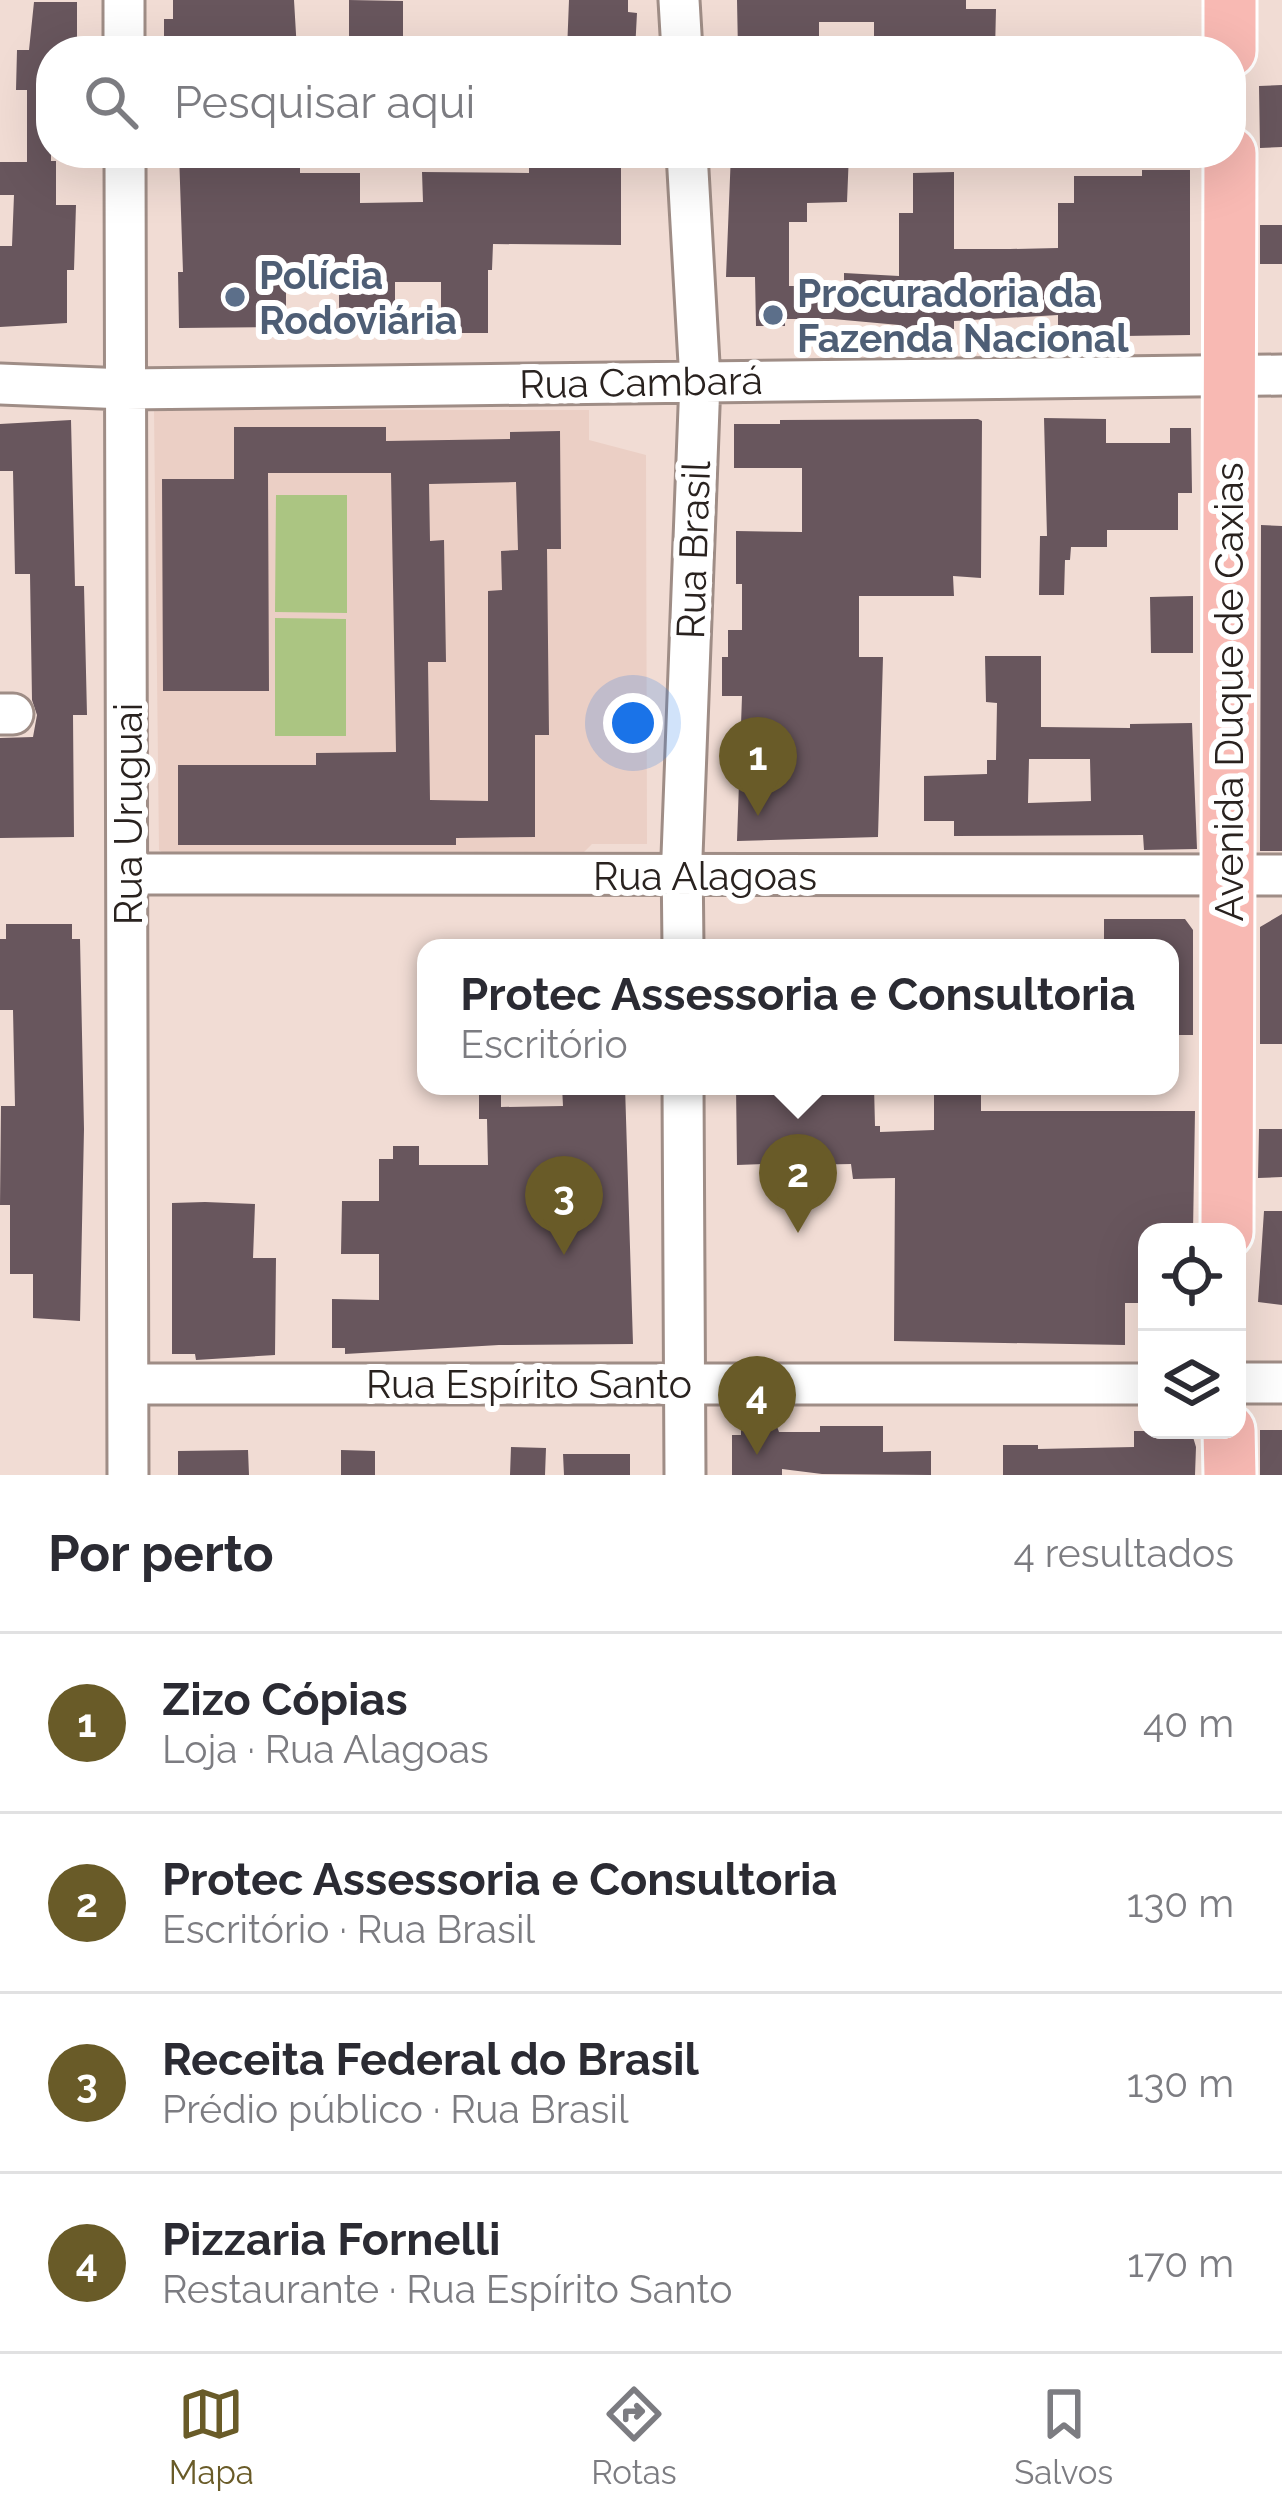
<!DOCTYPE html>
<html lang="pt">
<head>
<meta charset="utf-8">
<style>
	:root { --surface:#fff; --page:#f7f7f7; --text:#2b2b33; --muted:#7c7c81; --line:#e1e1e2; --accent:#695b28 }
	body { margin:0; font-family:Raleway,sans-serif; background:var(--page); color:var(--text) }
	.controls { position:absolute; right:36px; bottom:36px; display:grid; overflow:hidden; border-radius:24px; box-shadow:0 12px 48px #0002 }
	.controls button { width:108px; height:108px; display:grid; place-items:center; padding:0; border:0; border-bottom:3px solid var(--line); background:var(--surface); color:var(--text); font:60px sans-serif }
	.you { position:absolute; left:633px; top:723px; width:42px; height:42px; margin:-30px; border:9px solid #fff; border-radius:50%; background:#1a73e8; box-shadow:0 0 0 18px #1a73e833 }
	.badge { display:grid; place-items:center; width:78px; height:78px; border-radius:50%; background:var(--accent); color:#fff; font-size:39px; font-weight:700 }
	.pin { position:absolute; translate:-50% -99px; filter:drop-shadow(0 3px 6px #0008) }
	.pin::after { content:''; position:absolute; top:63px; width:42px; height:36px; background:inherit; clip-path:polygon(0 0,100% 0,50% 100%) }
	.popup { position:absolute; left:417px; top:939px; width:762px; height:156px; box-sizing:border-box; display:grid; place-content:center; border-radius:24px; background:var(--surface); filter:drop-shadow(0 3px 9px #0005); font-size:39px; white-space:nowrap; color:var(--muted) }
	.popup b { font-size:45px; color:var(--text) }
	.popup::after { content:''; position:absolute; left:50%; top:100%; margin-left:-24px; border:24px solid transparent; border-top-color:var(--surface) }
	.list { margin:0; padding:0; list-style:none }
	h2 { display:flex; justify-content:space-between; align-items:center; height:156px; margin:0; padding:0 48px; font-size:51px }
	h2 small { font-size:39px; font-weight:400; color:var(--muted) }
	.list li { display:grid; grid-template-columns:78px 1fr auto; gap:36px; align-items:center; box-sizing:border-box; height:180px; padding:0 48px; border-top:3px solid var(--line) }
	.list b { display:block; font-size:45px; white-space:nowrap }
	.list p { margin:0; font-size:39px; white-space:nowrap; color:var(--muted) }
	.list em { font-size:39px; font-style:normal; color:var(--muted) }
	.icon { flex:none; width:66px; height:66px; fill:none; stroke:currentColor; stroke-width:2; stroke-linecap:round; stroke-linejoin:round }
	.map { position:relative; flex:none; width:1282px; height:1475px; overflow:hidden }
	.search { position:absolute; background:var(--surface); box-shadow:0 12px 48px #0002; left:36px; right:36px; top:36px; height:132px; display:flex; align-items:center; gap:30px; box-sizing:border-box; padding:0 42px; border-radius:48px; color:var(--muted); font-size:45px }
	.sheet { height:876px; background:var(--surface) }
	nav { display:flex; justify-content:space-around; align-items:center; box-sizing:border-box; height:168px; border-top:3px solid var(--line); background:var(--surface); font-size:33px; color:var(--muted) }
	nav a { display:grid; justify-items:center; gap:6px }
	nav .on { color:var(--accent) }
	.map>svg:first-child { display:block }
	.built { fill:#ebcfc5 }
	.green { fill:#abc582 }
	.building { fill:#68565d; fill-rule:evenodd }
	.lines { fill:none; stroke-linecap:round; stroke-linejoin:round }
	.minor-casing { stroke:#9f8d86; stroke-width:45 }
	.major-casing { stroke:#fff; stroke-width:57 }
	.minor { stroke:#fff; stroke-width:39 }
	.major { stroke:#f8b9b3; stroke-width:51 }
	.service-dot { fill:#5c6f8a; stroke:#fff; stroke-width:4.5 }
	.labels { text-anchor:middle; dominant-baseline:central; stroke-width:12; stroke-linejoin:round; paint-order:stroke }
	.service-label { font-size:39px; font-weight:bold; fill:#4e5e75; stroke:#fff; text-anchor:start }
	.street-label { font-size:39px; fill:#29221f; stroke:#fff }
</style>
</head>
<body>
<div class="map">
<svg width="1282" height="1475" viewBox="0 0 1282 1475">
	<rect width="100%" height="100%" fill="#f1dcd4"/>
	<!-- built -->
	<path class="built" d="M 154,410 L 589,410 L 589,440 L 646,455 L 647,844 L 592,844 L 580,856 L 174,861 L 159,850 Z"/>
	<!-- green -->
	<path class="green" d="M 276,495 L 347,495 L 347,613 L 275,612 Z
		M 275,618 L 346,619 L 346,736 L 275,736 Z"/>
	<!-- building -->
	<path class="building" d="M 173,0 L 294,0 L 297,51 L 164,51 L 164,19 L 173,19 Z
		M 349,0 L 403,1 L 403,51 L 349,51 Z
		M 569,0 L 628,0 L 628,12 L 637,13 L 635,51 L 567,51 Z
		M 737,0 L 966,0 L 966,9 L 996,9 L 995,51 L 874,51 L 874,22 L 819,22 L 819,51 L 738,51 Z
		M 34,2 L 77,2 L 77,51 L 51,51 L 51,161 L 56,161 L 56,205 L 76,205 L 74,270 L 67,270 L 67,323 L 0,327 L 0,246 L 12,246 L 14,195 L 0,195 L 0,162 L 27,162 L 27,90 L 16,90 L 17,50 L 29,50 Z
		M 1282,85 L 1282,147 L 1260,148 L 1259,86 Z
		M 179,153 L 300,153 L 300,173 L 360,173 L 360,203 L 423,202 L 422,172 L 529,173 L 529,153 L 621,153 L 621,245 L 493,244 L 492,270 L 488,270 L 488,333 L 450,333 L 450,314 L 441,314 L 441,282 L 395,282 L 395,324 L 387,324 L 388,328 L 339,328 L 339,267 L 286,267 L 286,327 L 179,328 L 178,272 L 183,272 Z
		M 731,153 L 849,153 L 847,202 L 807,203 L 807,222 L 789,222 L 789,286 L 834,286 L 834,282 L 844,282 L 844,273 L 899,276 L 899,213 L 913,213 L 913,173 L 954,172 L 954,249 L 1010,249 L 1058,248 L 1058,203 L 1074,203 L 1074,176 L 1142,176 L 1142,170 L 1190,170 L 1190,335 L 1058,337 L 1058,315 L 954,321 L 954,329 L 898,331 L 899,325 L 833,319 L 785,319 L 785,326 L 756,326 L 755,277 L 726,277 Z
		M 1260,225 L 1282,225 L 1282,264 L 1260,264 Z
		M 1044,418 L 1106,419 L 1106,443 L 1170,443 L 1170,428 L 1191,428 L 1192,493 L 1178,493 L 1178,530 L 1107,530 L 1107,547 L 1071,547 L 1070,560 L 1065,560 L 1064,595 L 1039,595 L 1040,536 L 1047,536 Z
		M 978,419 L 982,421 L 981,578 L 953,576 L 954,596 L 859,596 L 859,657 L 883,657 L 878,837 L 737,841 L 742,696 L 722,696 L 722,657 L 728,657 L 728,630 L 742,630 L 742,584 L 736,584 L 736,531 L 802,532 L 802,468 L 734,468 L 734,424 L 780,424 L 780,420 Z
		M 71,420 L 75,586 L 84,586 L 87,715 L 73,715 L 74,837 L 0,838 L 0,738 L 33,737 L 37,715 L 32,700 L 30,574 L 15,574 L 13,471 L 0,471 L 0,424 Z
		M 234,427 L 386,427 L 386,441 L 510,439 L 510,432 L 560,431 L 561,549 L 547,549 L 549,735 L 535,735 L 535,837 L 456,838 L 456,845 L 178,845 L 178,765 L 316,765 L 316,753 L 396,752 L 391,473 L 268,473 L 269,691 L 163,691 L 162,479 L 234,479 ZM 516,482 L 518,550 L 501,551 L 502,590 L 488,591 L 488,801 L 430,800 L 428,662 L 446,662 L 444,540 L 430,541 L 429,484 Z
		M 1261,525 L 1282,526 L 1282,851 L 1260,851 Z
		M 1193,596 L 1193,653 L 1151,653 L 1150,597 Z
		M 985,656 L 1041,656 L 1041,727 L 1130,728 L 1130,724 L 1192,723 L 1197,849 L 1144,850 L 1143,835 L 954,836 L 954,821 L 924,821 L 924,776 L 987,774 L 987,760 L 996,760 L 997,703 L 986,702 ZM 1029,759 L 1090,759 L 1091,801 L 1028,803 Z
		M 1282,914 L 1282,1044 L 1260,1044 L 1260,927 Z
		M 1104,919 L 1185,919 L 1193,930 L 1193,1035 L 1170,1035 L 1170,948 L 1104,948 Z
		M 6,924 L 72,924 L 72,939 L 80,939 L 84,1129 L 80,1321 L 33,1318 L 33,1274 L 10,1274 L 10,1205 L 0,1205 L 1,1106 L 15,1106 L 13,1010 L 0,1010 L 0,939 L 6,939 Z
		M 479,1086 L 501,1086 L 501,1107 L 563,1106 L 562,1086 L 625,1086 L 633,1344 L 499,1345 L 345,1354 L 345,1348 L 332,1348 L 332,1299 L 379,1300 L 379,1254 L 341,1254 L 342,1201 L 379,1201 L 379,1159 L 393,1159 L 393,1146 L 419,1146 L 419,1165 L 488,1165 L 487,1119 L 479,1119 Z
		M 736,1086 L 874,1086 L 875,1126 L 880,1126 L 880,1132 L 934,1130 L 934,1086 L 981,1086 L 981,1111 L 1195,1111 L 1193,1232 L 1147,1232 L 1147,1303 L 1125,1303 L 1125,1345 L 894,1341 L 895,1178 L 853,1179 L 851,1164 L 800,1165 L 800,1174 L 769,1175 L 766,1164 L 737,1165 Z
		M 1259,1129 L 1282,1129 L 1282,1177 L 1258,1178 Z
		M 205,1202 L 255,1204 L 253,1258 L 276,1258 L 275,1355 L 196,1360 L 195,1354 L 172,1354 L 172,1203 Z
		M 1264,1211 L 1282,1211 L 1282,1305 L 1258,1302 Z
		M 741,1415 L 773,1415 L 779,1432 L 820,1432 L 820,1426 L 883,1426 L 883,1452 L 931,1451 L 931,1475 L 822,1474 L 782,1469 L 782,1475 L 732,1475 L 732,1435 L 741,1435 Z
		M 1260,1430 L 1282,1430 L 1282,1475 L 1260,1475 Z
		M 1134,1431 L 1185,1431 L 1193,1437 L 1196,1447 L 1195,1475 L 1003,1475 L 1003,1445 L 1038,1445 L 1038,1449 L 1134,1447 Z
		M 511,1447 L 546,1448 L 545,1475 L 510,1475 Z
		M 248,1450 L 249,1475 L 178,1475 L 178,1451 Z
		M 341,1450 L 375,1451 L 375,1475 L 341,1475 Z
		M 563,1454 L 630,1454 L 630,1475 L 564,1475 Z"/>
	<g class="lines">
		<defs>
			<path id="minor" d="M 124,0 L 124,51
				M 679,0 L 682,51
				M 125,153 L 128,1475
				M 0,384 L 126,389 L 1282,375
				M 0,714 L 13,714
				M 129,874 L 1282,875
				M 683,948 L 682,856 L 700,381 L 687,153
				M 683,1086 L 685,1475
				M 1237,1383 L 1282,1383
				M 128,1384 L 1147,1384"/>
			<path id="major" d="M 1230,0 L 1230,51
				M 1227,1232 L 1230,153
				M 1229,1430 L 1230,1475"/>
		</defs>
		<!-- minor casing -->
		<use href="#minor" class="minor-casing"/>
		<!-- major casing -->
		<use href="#major" class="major-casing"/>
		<!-- minor -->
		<use href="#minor" class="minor"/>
		<!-- major -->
		<use href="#major" class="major"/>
	</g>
	<!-- markers -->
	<g class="service-dot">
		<circle cx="235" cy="297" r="12"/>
		<circle cx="773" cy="315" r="12"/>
	</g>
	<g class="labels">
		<!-- service labels -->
		<g class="service-label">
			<text x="259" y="275">Polícia<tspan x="259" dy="45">Rodoviária</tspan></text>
			<text x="797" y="293">Procuradoria da<tspan x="797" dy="45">Fazenda Nacional</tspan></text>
		</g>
		<!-- street labels -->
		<g class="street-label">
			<text transform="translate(641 382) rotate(-1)">Rua Cambará</text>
			<text transform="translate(693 550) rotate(-88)">Rua Brasil</text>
			<text transform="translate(1229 692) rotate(-90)">Avenida Duque de Caxias</text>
			<text transform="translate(128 814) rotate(-90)">Rua Uruguai</text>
			<text x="705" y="876">Rua Alagoas</text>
			<text x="529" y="1384">Rua Espírito Santo</text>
		</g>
	</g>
</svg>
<div class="controls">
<button><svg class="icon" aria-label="locate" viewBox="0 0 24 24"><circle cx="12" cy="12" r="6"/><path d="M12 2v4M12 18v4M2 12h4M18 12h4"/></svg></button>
<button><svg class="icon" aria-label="layers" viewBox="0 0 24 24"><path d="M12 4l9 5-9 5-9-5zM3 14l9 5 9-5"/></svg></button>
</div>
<div class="you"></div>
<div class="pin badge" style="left:758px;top:816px">1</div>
<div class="pin badge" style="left:798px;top:1233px">2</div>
<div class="popup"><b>Protec Assessoria e Consultoria</b>Escritório</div>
<div class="pin badge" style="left:564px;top:1255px">3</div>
<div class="pin badge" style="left:757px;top:1455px">4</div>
<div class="search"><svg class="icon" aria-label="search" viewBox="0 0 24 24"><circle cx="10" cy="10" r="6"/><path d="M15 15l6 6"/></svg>Pesquisar aqui</div>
</div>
<section class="sheet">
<h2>Por perto<small>4 resultados</small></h2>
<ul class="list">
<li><span class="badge">1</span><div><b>Zizo Cópias</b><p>Loja · Rua Alagoas</p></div><em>40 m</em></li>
<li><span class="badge">2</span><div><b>Protec Assessoria e Consultoria</b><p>Escritório · Rua Brasil</p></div><em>130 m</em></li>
<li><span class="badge">3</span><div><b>Receita Federal do Brasil</b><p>Prédio público · Rua Brasil</p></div><em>130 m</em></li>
<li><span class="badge">4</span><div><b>Pizzaria Fornelli</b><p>Restaurante · Rua Espírito Santo</p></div><em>170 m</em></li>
</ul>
</section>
<nav>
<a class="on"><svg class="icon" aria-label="map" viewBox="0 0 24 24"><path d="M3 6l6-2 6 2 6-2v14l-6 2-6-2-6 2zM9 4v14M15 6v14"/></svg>Mapa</a>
<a><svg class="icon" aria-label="directions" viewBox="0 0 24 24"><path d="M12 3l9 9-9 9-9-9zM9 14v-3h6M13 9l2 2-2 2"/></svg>Rotas</a>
<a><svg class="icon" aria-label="saved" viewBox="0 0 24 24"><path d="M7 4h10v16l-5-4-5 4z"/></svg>Salvos</a>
</nav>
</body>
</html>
